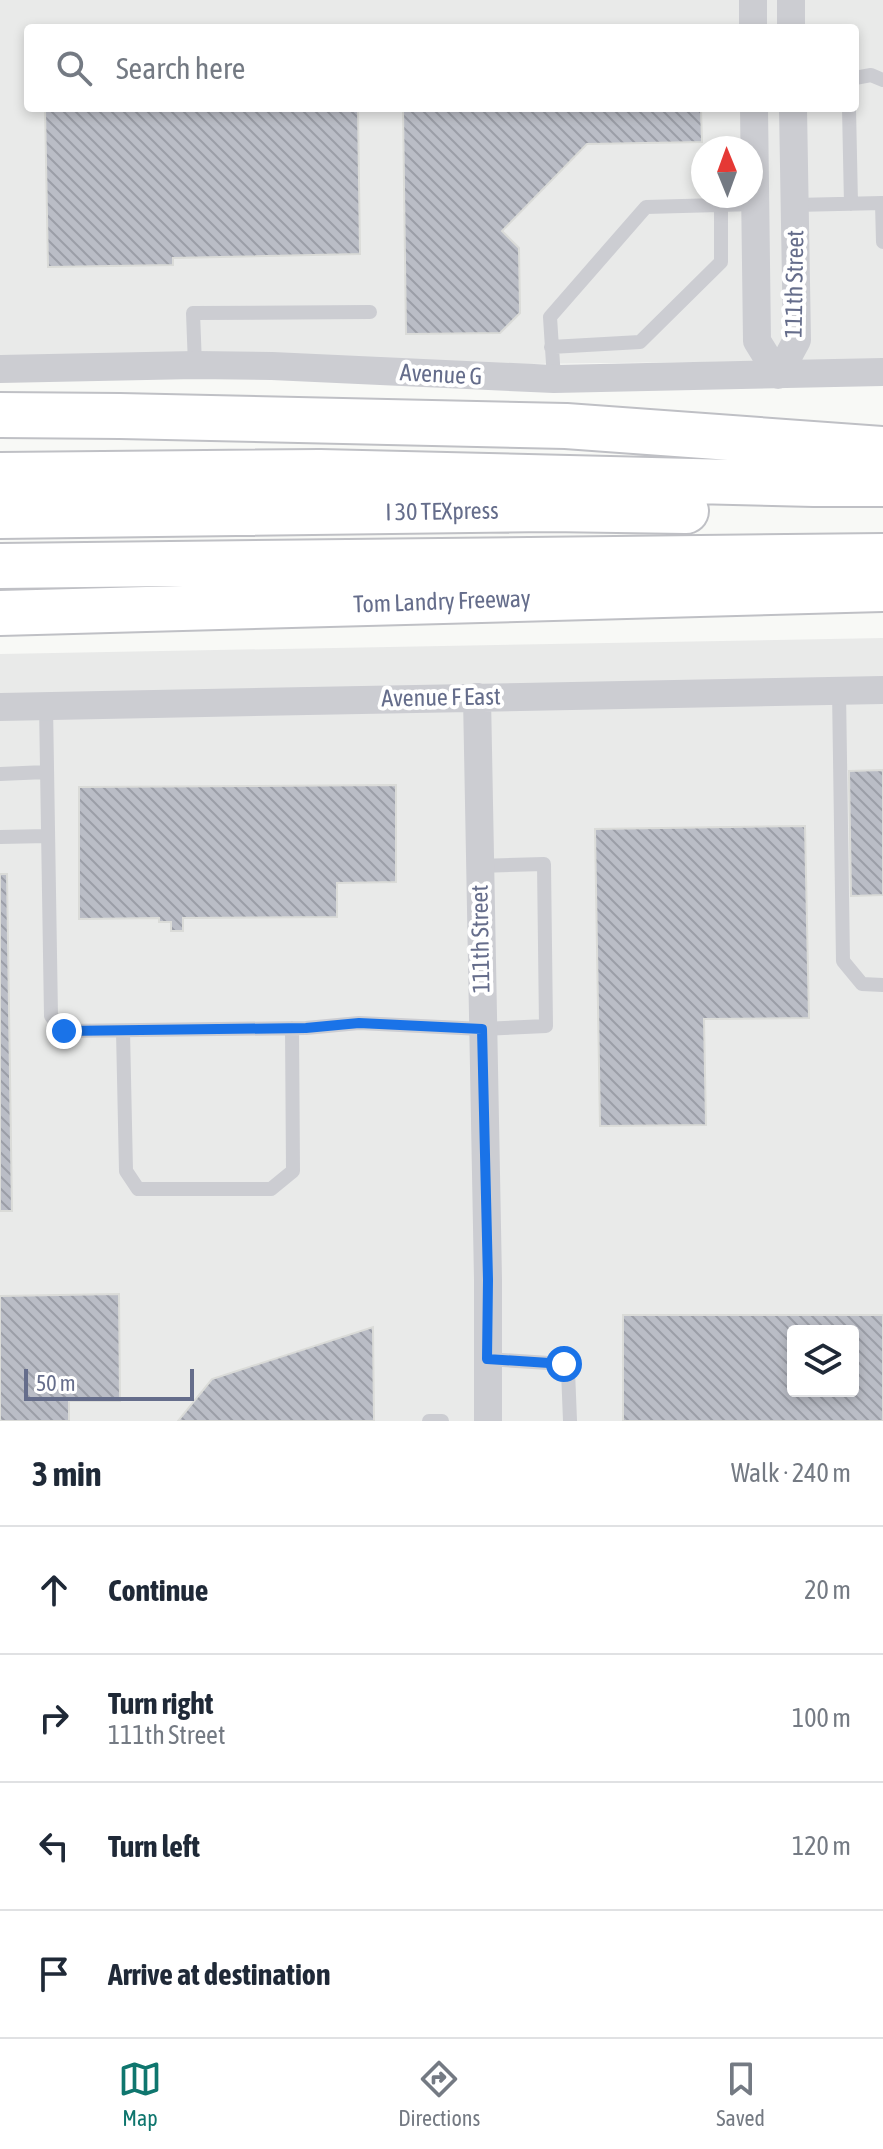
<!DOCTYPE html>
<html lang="en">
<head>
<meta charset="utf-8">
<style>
	:root { --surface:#fff; --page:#f6f6f7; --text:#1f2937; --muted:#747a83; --line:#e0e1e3; --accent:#0f766e }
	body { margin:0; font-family:"Asap Condensed",sans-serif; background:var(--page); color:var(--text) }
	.controls { position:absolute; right:24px; bottom:24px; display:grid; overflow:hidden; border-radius:8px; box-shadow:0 4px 12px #0003 }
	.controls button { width:72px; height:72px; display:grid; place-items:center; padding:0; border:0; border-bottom:2px solid var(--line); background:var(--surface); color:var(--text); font:40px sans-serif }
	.compass { position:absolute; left:691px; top:136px; width:72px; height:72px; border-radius:50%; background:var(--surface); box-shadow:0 4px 12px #0003; rotate:359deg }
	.scale { position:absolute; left:24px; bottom:20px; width:170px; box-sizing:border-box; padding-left:8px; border:4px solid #656d8b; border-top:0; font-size:22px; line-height:28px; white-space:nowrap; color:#656d8b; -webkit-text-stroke:6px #fff; paint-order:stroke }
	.stop { position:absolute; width:24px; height:24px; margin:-18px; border:6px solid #1a73e8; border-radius:50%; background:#fff }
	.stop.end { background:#1a73e8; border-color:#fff; box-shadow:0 2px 8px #0008 }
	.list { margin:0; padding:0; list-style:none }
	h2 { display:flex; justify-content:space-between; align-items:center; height:104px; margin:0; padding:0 32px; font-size:34px }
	h2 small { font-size:26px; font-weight:400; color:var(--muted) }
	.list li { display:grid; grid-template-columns:52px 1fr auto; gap:24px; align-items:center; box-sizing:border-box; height:128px; padding:0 32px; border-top:2px solid var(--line) }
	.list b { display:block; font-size:30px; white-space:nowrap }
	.list p { margin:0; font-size:26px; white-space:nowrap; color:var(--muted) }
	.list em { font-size:26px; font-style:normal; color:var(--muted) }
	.icon { flex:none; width:44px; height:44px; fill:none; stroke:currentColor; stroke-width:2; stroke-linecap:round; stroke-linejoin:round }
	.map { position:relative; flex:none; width:883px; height:1421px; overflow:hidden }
	.search { position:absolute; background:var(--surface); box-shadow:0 4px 12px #0003; left:24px; right:24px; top:24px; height:88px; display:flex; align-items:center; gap:20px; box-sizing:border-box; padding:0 28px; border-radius:8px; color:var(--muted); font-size:30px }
	.sheet { height:616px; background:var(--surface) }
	nav { display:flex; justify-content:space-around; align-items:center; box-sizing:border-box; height:112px; border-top:2px solid var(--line); background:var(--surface); font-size:22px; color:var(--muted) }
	nav a { display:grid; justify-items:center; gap:4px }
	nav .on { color:var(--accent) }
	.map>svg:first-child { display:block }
	.built { fill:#e9eae9; fill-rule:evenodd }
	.building { fill:url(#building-back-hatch); stroke:#dadbd8; stroke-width:2; fill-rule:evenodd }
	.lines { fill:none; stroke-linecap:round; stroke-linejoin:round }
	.highway-casing { stroke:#bfc0c5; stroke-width:48 }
	.lane { stroke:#cccdd2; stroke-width:14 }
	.street { stroke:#cccdd2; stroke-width:28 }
	.highway { stroke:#fff; stroke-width:44 }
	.route { stroke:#1a73e8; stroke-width:10 }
	.labels { text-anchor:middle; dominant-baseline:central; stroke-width:8; stroke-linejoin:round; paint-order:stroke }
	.street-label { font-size:24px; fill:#656d8b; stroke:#fff }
</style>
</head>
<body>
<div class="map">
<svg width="883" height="1421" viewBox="0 0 883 1421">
	<defs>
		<pattern id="building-back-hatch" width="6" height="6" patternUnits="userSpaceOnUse" patternTransform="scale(2)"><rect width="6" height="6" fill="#babdc6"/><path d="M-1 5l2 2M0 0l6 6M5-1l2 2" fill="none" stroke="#9b9ea7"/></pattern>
	</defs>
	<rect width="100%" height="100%" fill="#f8f9f6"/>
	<!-- built -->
	<path class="built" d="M 0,0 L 883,0 L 883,360 L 0,370 ZM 28,28 L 855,28 L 855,108 L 28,108 ZM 703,148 L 751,148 L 751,196 L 703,196 Z
		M 883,638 L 883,1421 L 0,1421 L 0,654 ZM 793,1331 L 853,1331 L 853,1391 L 793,1391 Z"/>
	<!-- building -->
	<path class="building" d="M 45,108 L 358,108 L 360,254 L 173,258 L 173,265 L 48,267 Z
		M 403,108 L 701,108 L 702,142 L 587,144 L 502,231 L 519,248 L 520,313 L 500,333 L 406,334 Z
		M 883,770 L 883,895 L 851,896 L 849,771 Z
		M 396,785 L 396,882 L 337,883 L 337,917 L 183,918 L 183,931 L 171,931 L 171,922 L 159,922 L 159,918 L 79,919 L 79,787 Z
		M 805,826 L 809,1018 L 704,1019 L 706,1125 L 600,1126 L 595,829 Z
		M 0,874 L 7,874 L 12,1211 L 0,1211 Z
		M 119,1294 L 120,1401 L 69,1401 L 69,1421 L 0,1421 L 0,1296 Z
		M 623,1315 L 883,1315 L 883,1421 L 623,1421 ZM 793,1331 L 853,1331 L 853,1391 L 793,1391 Z
		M 373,1327 L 374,1421 L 178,1421 L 212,1379 Z"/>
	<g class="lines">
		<defs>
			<path id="highway" d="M 0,415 L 120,416 L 566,426 L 883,449
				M 0,475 L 320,472 L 814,484 L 883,484
				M 0,516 L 549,509 L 686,511
				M 0,566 L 883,556
				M 0,613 L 883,589"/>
		</defs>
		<!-- highway casing -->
		<use href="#highway" class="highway-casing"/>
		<!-- lane -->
		<path class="lane" d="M 855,78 L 871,75 L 883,80
			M 849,108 L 851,204
			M 795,205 L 882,203 L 883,242
			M 551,347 L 640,342 L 721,262 L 721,205
			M 195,365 L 193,313 L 370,312
			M 554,379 L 550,317 L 646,207 L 755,204
			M 839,691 L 843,961 L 862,984 L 883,985
			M 46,705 L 51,1016 L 64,1031 L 306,1028 L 359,1023 L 482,1029 L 546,1026 L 544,864 L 479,866
			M 0,774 L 46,772
			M 0,837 L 47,836
			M 123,1031 L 126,1171 L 138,1189 L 271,1189 L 293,1171 L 292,1028
			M 487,1359 L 564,1364 L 568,1370 L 570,1421
			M 429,1421 L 442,1421"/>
		<!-- street -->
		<path class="street" d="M 753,0 L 753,28
			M 791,0 L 791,28
			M 754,108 L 757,341 L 778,375 L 797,340 L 793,108
			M 0,369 L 195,365 L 272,366 L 554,379 L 883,372
			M 477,697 L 488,1280 L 488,1421
			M 0,707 L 883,690"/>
		<!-- highway -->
		<use href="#highway" class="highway"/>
	</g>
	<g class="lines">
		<!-- route -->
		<path class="route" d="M 64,1031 L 306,1028 L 359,1023 L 482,1029 L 488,1280 L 487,1359 L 564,1364"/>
	</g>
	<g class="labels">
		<!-- street labels -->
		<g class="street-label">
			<text transform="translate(794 284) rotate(-89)">111th Street</text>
			<text transform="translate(441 374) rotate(3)">Avenue G</text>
			<text transform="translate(442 511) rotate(-1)">I 30 TEXpress</text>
			<text transform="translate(442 601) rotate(-2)">Tom Landry Freeway</text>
			<text transform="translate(441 697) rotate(-1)">Avenue F East</text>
			<text transform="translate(480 939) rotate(-91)">111th Street</text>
		</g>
	</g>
</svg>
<div class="controls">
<button><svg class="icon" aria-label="layers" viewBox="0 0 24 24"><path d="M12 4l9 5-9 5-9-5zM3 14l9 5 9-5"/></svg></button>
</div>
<svg class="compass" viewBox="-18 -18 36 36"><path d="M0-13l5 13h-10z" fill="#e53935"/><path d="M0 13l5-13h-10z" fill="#747a83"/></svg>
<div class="scale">50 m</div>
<div class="stop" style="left:564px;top:1364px"></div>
<div class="stop end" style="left:64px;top:1031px"></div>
<div class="search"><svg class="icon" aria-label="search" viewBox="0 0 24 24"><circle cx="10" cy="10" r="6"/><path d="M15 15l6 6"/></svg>Search here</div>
</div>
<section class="sheet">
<h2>3 min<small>Walk · 240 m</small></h2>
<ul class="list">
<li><svg class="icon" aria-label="ahead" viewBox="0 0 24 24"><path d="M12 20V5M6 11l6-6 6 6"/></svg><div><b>Continue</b></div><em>20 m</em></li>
<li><svg class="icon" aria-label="right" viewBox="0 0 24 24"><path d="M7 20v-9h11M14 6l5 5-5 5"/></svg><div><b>Turn right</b><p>111th Street</p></div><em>100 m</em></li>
<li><svg class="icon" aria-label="left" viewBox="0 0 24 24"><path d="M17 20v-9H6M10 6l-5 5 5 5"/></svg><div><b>Turn left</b></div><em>120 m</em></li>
<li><svg class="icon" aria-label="arrive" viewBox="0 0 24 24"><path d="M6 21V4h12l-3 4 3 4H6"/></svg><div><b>Arrive at destination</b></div></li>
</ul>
</section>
<nav>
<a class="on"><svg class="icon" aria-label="map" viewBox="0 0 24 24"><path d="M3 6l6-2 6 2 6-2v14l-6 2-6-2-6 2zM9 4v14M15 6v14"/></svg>Map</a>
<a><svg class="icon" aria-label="directions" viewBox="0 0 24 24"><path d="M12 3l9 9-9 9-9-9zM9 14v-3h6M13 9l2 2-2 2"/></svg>Directions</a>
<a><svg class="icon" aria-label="saved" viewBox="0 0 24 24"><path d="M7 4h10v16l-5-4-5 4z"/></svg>Saved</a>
</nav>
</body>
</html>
